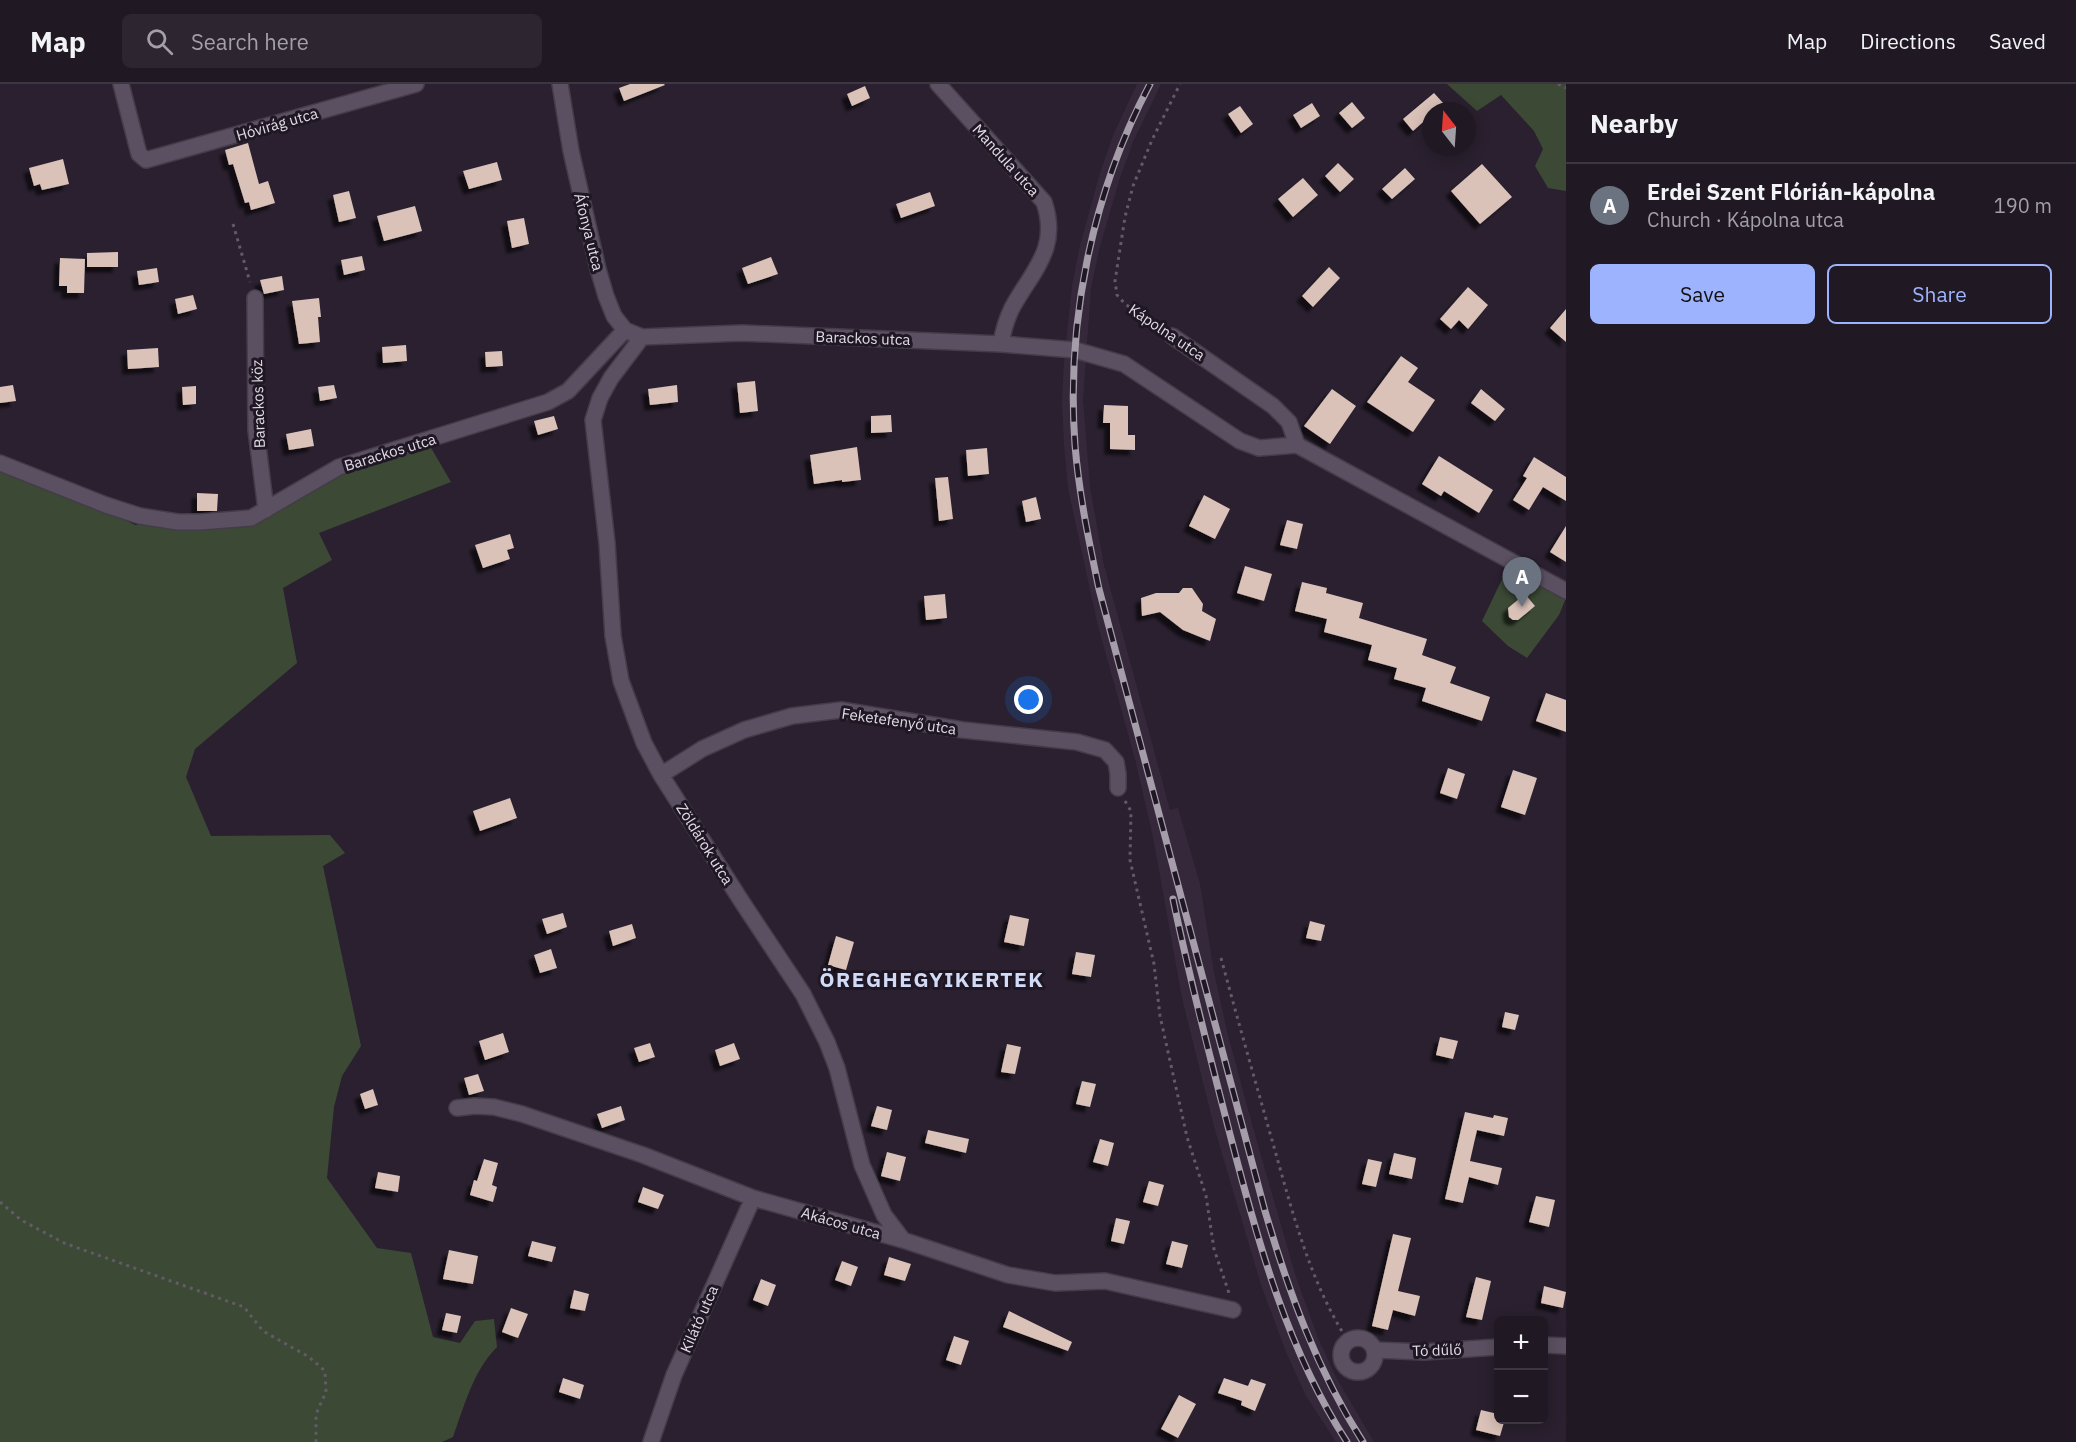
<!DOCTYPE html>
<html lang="en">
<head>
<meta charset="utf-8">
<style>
	:root { --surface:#201823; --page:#2d2530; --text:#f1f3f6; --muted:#a2a0a6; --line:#3d3741; --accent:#9eb3fd }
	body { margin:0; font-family:"IBM Plex Sans",sans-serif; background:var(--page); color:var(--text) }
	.controls { position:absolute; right:18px; bottom:18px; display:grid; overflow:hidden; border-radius:9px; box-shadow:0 3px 15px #0003 }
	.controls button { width:54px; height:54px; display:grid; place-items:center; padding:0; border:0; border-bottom:2px solid var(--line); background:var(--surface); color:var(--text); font:30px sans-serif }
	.compass { position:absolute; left:1422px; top:18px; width:54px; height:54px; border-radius:50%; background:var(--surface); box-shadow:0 3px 15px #0003; rotate:343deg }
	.you { position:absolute; left:1029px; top:616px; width:21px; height:21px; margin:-15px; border:4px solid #fff; border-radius:50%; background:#1a73e8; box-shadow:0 0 0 9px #1a73e833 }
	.badge { display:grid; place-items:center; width:39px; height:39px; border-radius:50%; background:var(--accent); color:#fff; font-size:20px; font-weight:700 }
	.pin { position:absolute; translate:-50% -50px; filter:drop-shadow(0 2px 3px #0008) }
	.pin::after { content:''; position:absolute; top:32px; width:21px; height:18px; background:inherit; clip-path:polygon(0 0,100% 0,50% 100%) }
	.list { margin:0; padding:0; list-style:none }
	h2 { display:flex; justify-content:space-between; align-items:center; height:78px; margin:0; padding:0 24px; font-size:26px }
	h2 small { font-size:20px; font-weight:400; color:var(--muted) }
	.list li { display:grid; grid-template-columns:39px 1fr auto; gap:18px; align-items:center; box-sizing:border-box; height:84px; padding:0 24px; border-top:2px solid var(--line) }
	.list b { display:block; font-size:22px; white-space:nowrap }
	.list p { margin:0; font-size:20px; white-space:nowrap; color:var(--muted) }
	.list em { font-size:20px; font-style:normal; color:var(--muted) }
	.actions { display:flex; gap:12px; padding:18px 24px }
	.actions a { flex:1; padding:14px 0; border:2px solid var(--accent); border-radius:9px; text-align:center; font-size:21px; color:var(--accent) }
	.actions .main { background:var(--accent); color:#111 }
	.icon { flex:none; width:33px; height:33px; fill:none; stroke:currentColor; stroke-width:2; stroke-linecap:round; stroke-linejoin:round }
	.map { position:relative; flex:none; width:1566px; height:1358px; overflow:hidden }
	header { display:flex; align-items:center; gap:36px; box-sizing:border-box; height:84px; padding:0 30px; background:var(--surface); border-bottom:2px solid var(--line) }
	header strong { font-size:28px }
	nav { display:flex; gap:33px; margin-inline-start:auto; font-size:21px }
	.search { width:420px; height:54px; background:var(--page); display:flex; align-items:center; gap:15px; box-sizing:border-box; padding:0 21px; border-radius:9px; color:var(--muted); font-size:22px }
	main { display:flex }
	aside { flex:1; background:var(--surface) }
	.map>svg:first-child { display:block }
	.built { fill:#35283b }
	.green { fill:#3c4935 }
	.building { fill:#dac2b9; filter:url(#shadow) }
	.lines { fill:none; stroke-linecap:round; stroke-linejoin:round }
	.minor-casing { stroke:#443c48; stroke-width:18 }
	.path { stroke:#635a68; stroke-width:3; stroke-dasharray:3 4.5; stroke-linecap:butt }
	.minor { stroke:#5b5061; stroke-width:15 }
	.rail-casing { stroke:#a59da9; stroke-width:7 }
	.rail { stroke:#201725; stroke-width:4.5; stroke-dasharray:14; stroke-linecap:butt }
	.labels { text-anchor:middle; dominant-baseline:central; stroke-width:6; stroke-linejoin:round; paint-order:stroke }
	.street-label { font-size:15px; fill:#e1dbe5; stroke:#201725 }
	.district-label { font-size:21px; font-weight:bold; letter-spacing:1.5px; fill:#d1daf7; stroke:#201725 }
</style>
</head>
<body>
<header>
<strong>Map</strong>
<div class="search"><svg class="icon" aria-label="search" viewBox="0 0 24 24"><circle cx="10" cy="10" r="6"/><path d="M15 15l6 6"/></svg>Search here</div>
<nav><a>Map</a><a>Directions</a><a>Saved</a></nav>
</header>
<main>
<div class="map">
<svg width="1566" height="1358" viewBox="0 0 1566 1358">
	<defs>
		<filter id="shadow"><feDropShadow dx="-5.5" dy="5.5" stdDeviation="1.5" flood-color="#0009"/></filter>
	</defs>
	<rect width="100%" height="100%" fill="#2a202f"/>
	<!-- built -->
	<path class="built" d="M 1137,0 L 1161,0 L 1133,58 L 1120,94 L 1100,162 L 1091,204 L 1083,315 L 1090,403 L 1096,437 L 1104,481 L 1170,726 L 1178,724 L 1200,800 L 1214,888 L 1228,951 L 1252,1040 L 1295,1190 L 1318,1254 L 1336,1293 L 1374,1358 L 1336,1358 L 1306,1312 L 1286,1268 L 1261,1201 L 1215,1046 L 1182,914 L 1153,753 L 1135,675 L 1098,542 L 1068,405 L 1064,361 L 1062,317 L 1064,278 L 1072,202 L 1080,161 L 1100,89 L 1114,49 Z"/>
	<!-- green -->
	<path class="green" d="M 1447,0 L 1566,0 L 1566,107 L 1548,104 L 1535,82 L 1543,65 L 1534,47 L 1501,11 L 1477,27 Z
		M 430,362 L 451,398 L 319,449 L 332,476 L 283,504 L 297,579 L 195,665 L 186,693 L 211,752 L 330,751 L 345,769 L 323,782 L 361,962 L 342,992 L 334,1023 L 327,1094 L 377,1164 L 411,1169 L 433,1253 L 460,1259 L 475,1237 L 494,1235 L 497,1263 C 473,1287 464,1323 453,1353 L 442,1358 L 0,1358 L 0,373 L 135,441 L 253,441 L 343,386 Z
		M 1514,486 L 1566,514 L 1559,531 L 1527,574 L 1508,562 L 1482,537 L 1504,491 Z"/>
	<!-- building -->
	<path class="building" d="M 630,0 L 664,0 L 665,1 L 624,17 L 619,4 Z
		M 865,2 L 870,14 L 852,22 L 847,10 Z
		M 1434,9 L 1444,20 L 1436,27 L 1431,27 L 1431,31 L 1413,47 L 1403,35 Z
		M 1352,18 L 1365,34 L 1352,44 L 1339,29 Z
		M 1312,19 L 1320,32 L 1301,44 L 1293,31 Z
		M 1240,22 L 1253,40 L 1241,49 L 1228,30 Z
		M 248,59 L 259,100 L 268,97 L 275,119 L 251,126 L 249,118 L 245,119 L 233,80 L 229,81 L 225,66 Z
		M 63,75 L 69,100 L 42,106 L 40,100 L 34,102 L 29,84 Z
		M 497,78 L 502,96 L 469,105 L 463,87 Z
		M 1338,79 L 1354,95 L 1340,108 L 1325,92 Z
		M 1482,80 L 1512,113 L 1480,140 L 1451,107 Z
		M 1405,84 L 1415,95 L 1392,115 L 1382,105 Z
		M 1303,94 L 1318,111 L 1293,133 L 1278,115 Z
		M 349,107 L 356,134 L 339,138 L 333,111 Z
		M 930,108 L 935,122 L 901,134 L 896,120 Z
		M 415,122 L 422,147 L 384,157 L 377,132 Z
		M 524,134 L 529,160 L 512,164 L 507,137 Z
		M 118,168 L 118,183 L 87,183 L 87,169 Z
		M 362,172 L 365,186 L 344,191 L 341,176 Z
		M 771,173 L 778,190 L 748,200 L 742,184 Z
		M 60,174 L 85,175 L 84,209 L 67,209 L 67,202 L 59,202 Z
		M 1329,183 L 1340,194 L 1313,223 L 1302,212 Z
		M 157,184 L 159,198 L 139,201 L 137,187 Z
		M 282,192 L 284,206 L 264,210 L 260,196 Z
		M 1468,203 L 1488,221 L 1468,245 L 1459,236 L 1451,245 L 1440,235 Z
		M 193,211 L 197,225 L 178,230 L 175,215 Z
		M 319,214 L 321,233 L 318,233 L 320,258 L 299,260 L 292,217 Z
		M 1566,225 L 1566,258 L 1550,244 Z
		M 406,261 L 407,277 L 383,279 L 382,263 Z
		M 158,264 L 159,283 L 128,285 L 127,266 Z
		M 502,267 L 503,282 L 486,283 L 485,268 Z
		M 1401,272 L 1418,284 L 1408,298 L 1435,316 L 1413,348 L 1367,318 Z
		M 755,297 L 758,327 L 740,329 L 737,299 Z
		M 13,301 L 16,317 L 0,319 L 0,303 Z
		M 334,301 L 337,314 L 320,317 L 318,303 Z
		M 677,301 L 678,318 L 650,321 L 648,305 Z
		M 196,302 L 196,320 L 183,321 L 182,303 Z
		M 1332,305 L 1356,322 L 1330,360 L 1304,342 Z
		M 1481,305 L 1505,325 L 1495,337 L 1471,319 Z
		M 1104,321 L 1128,322 L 1128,351 L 1135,351 L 1135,366 L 1110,365 L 1110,339 L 1103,339 Z
		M 891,331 L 892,348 L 871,349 L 871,332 Z
		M 554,332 L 558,345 L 538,351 L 534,337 Z
		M 311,345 L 314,362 L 289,366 L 286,350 Z
		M 857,363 L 861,396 L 842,398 L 842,396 L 814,400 L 810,371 Z
		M 987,364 L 989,390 L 968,392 L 966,366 Z
		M 1439,372 L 1493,406 L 1479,429 L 1444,407 L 1441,412 L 1422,400 Z
		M 1534,373 L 1566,393 L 1566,417 L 1543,403 L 1529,426 L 1513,416 L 1527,394 L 1523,392 Z
		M 948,393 L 953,435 L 939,437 L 935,394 Z
		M 197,409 L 218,410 L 217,427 L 197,427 Z
		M 1204,411 L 1230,425 L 1215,455 L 1189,442 Z
		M 1036,413 L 1041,435 L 1026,438 L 1022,417 Z
		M 1287,436 L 1303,440 L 1297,465 L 1280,461 Z
		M 1566,442 L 1566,478 L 1550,468 Z
		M 510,450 L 514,464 L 507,466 L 510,475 L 483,484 L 475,461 Z
		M 1245,482 L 1272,490 L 1264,517 L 1237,509 Z
		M 1302,498 L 1327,504 L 1326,509 L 1363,519 L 1359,534 L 1427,555 L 1422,571 L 1456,583 L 1450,599 L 1490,613 L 1482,637 L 1422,617 L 1426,604 L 1394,595 L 1397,584 L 1368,576 L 1372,561 L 1324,548 L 1327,535 L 1295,527 Z
		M 1183,504 L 1192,504 L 1203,520 L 1202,527 L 1216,535 L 1210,557 L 1183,546 L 1160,528 L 1142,532 L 1141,514 L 1156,509 L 1179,509 Z
		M 945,510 L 947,534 L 926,536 L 924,512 Z
		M 1525,510 L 1535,522 L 1518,536 L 1513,536 L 1509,533 L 1508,524 Z
		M 1546,609 L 1566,616 L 1566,648 L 1536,637 Z
		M 1448,684 L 1465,690 L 1457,715 L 1440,709 Z
		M 1513,686 L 1537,694 L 1525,731 L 1501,723 Z
		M 510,714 L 517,734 L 480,747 L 473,727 Z
		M 563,829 L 567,843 L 547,850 L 542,835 Z
		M 1010,831 L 1029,835 L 1024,862 L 1004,858 Z
		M 1310,837 L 1325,841 L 1321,857 L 1306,854 Z
		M 632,840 L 636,854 L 613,862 L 609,847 Z
		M 836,852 L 854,858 L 846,886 L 828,881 Z
		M 551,865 L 557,884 L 540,889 L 534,871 Z
		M 1076,868 L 1095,871 L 1091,893 L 1072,890 Z
		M 1505,928 L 1519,931 L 1515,946 L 1502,943 Z
		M 503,949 L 509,968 L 485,976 L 479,957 Z
		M 1440,953 L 1458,957 L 1453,975 L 1436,971 Z
		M 650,959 L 655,973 L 639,978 L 634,964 Z
		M 734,959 L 740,975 L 720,982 L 715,966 Z
		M 1007,960 L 1021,963 L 1015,990 L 1001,988 Z
		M 478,990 L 484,1007 L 469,1011 L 464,994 Z
		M 1082,997 L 1096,1000 L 1090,1023 L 1076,1020 Z
		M 373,1005 L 378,1021 L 365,1025 L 360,1010 Z
		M 621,1022 L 625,1036 L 602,1044 L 597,1030 Z
		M 877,1022 L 892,1026 L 887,1046 L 871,1042 Z
		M 1465,1028 L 1493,1034 L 1494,1031 L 1508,1034 L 1504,1052 L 1477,1046 L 1470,1077 L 1502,1084 L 1498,1101 L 1469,1093 L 1463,1119 L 1445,1115 Z
		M 928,1046 L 969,1055 L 966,1069 L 925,1059 Z
		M 1100,1055 L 1114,1059 L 1108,1082 L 1093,1078 Z
		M 887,1068 L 906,1073 L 900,1097 L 881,1092 Z
		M 1394,1069 L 1416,1074 L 1412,1095 L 1389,1090 Z
		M 484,1075 L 498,1079 L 492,1101 L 497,1103 L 493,1118 L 470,1111 L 474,1096 L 477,1097 Z
		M 1368,1075 L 1382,1078 L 1376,1103 L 1362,1100 Z
		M 378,1088 L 400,1092 L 398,1108 L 375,1104 Z
		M 1149,1097 L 1164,1101 L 1158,1122 L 1143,1118 Z
		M 643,1103 L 664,1111 L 658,1125 L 638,1118 Z
		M 1536,1112 L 1555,1116 L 1549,1143 L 1529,1138 Z
		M 1116,1134 L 1130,1137 L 1124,1160 L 1111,1157 Z
		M 1393,1150 L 1411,1154 L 1398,1207 L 1420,1212 L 1415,1232 L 1393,1226 L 1388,1246 L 1372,1242 Z
		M 532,1157 L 556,1163 L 552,1178 L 528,1172 Z
		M 1172,1157 L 1188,1161 L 1182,1184 L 1166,1180 Z
		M 449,1166 L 478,1172 L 473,1200 L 443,1195 Z
		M 889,1173 L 911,1180 L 905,1197 L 884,1191 Z
		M 842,1177 L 858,1183 L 851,1202 L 835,1196 Z
		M 1476,1193 L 1491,1197 L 1482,1236 L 1466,1233 Z
		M 761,1195 L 776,1201 L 768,1222 L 753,1216 Z
		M 1544,1202 L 1566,1208 L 1563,1224 L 1541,1219 Z
		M 574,1206 L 589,1210 L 585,1227 L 570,1224 Z
		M 511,1224 L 528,1230 L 518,1254 L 502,1248 Z
		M 1009,1227 L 1072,1258 L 1068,1267 L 1003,1243 Z
		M 446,1229 L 461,1232 L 457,1249 L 442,1246 Z
		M 954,1252 L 969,1257 L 961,1281 L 946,1276 Z
		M 563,1294 L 584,1301 L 580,1315 L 559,1308 Z
		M 1224,1294 L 1248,1302 L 1251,1295 L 1266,1300 L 1255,1327 L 1241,1321 L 1242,1317 L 1218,1309 Z
		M 1179,1311 L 1196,1320 L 1178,1354 L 1161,1345 Z
		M 1481,1326 L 1498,1330 L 1498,1335 L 1505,1335 L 1500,1352 L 1476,1346 Z"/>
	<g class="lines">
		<defs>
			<path id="minor" d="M 121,0 L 139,70 L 146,76 L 416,0
				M 560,0 L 571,67 L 598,185 L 606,212 L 614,232 L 625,246 L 642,253 L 742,249 L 1001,260 L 1075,266 L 1124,280 L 1240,357 L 1259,364 L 1297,361 L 1566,507
				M 938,0 L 1044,118 C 1060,165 1032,187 1012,224 C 1006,236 1003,247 1001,260
				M 255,214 L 256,346 L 266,426
				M 1172,252 L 1273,322 L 1289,338 L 1297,361
				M 642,253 L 611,294 L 600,314 L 593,336 L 607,459 L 613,552 L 621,597 L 644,659 L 661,691 L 742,818 L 803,910 L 827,958 L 837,984 L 862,1081 L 884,1131 L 903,1156
				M 0,379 L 106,421 L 140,432 L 178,438 L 200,438 L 251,434 L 339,383 L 548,318 L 568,307 L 625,246
				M 661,691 L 702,665 L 744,646 L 792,632 L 841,626 L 963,646 L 1077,658 L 1105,666 L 1116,678 L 1118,690 L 1118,704
				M 457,1024 L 475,1022 L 494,1023 L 522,1030 L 643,1071 L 753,1114 L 903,1156 L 1008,1191 L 1055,1199 L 1105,1197 L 1233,1226
				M1341 1271a17 17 0 1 1 34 0a17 17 0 1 1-34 0Z
				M 1544,1261 L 1566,1262
				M 1375,1266 L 1424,1268 L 1498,1263
				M 651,1358 L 674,1291 L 753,1114"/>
		</defs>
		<!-- minor casing -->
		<use href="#minor" class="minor-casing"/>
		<!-- path -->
		<path class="path" d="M 1558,0 L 1566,4
			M 233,140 L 250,198
			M 1160,244 L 1125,220 L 1117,211 L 1115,197 L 1125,133 L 1133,102 L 1152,56 L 1180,0
			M 1125,717 L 1131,727 L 1130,776 L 1154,880 L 1160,932 L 1187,1053 L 1206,1112 L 1214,1165 L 1229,1209
			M 1221,874 C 1238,937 1256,1000 1274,1063 C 1293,1130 1310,1198 1348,1257
			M 0,1118 L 21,1136 L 64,1159 L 244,1223 L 263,1247 L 309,1273 L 325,1287 L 326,1308 L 316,1330 L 316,1358"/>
		<!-- minor -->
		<use href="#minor" class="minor"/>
		<defs>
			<path id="rail" d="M 1150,0 C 1092,109 1066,238 1075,361 C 1079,410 1089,458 1099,505 L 1265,1127 C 1289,1209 1317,1286 1363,1358
				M 1173,815 C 1190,897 1211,977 1232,1058 C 1259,1162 1288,1267 1347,1358"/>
		</defs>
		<!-- rail casing -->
		<use href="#rail" class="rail-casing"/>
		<!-- rail -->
		<use href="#rail" class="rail"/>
	</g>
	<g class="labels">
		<!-- street labels -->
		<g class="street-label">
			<text transform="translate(277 40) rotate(-16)">Hóvirág utca</text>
			<text transform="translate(1006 76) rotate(48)">Mandula utca</text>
			<text transform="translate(589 148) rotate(76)">Áfonya utca</text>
			<text transform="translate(1167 248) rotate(34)">Kápolna utca</text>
			<text transform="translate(863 254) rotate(2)">Barackos utca</text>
			<text transform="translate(258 320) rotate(-92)">Barackos köz</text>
			<text transform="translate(390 368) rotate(-17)">Barackos utca</text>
			<text transform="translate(899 637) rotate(8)">Feketefenyő utca</text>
			<text transform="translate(705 760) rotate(58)">Zöldárok utca</text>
			<text transform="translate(841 1139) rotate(16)">Akácos utca</text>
			<text transform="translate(699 1235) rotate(-66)">Kilátó utca</text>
			<text transform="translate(1437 1266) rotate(-2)">Tó dűlő</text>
		</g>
		<!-- district labels -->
		<g class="district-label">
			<text x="932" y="895">ÖREGHEGYIKERTEK</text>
		</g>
	</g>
</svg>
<div class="controls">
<button>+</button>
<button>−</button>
</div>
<svg class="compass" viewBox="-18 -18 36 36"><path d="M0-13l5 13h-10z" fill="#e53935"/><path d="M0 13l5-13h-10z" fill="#a2a0a6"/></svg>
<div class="you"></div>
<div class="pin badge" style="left:1522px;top:523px;background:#6b7280">A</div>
</div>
<aside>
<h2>Nearby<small></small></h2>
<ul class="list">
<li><span class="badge" style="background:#6b7280">A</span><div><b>Erdei Szent Flórián-kápolna</b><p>Church · Kápolna utca</p></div><em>190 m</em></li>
</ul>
<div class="actions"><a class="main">Save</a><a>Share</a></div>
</aside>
</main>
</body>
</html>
